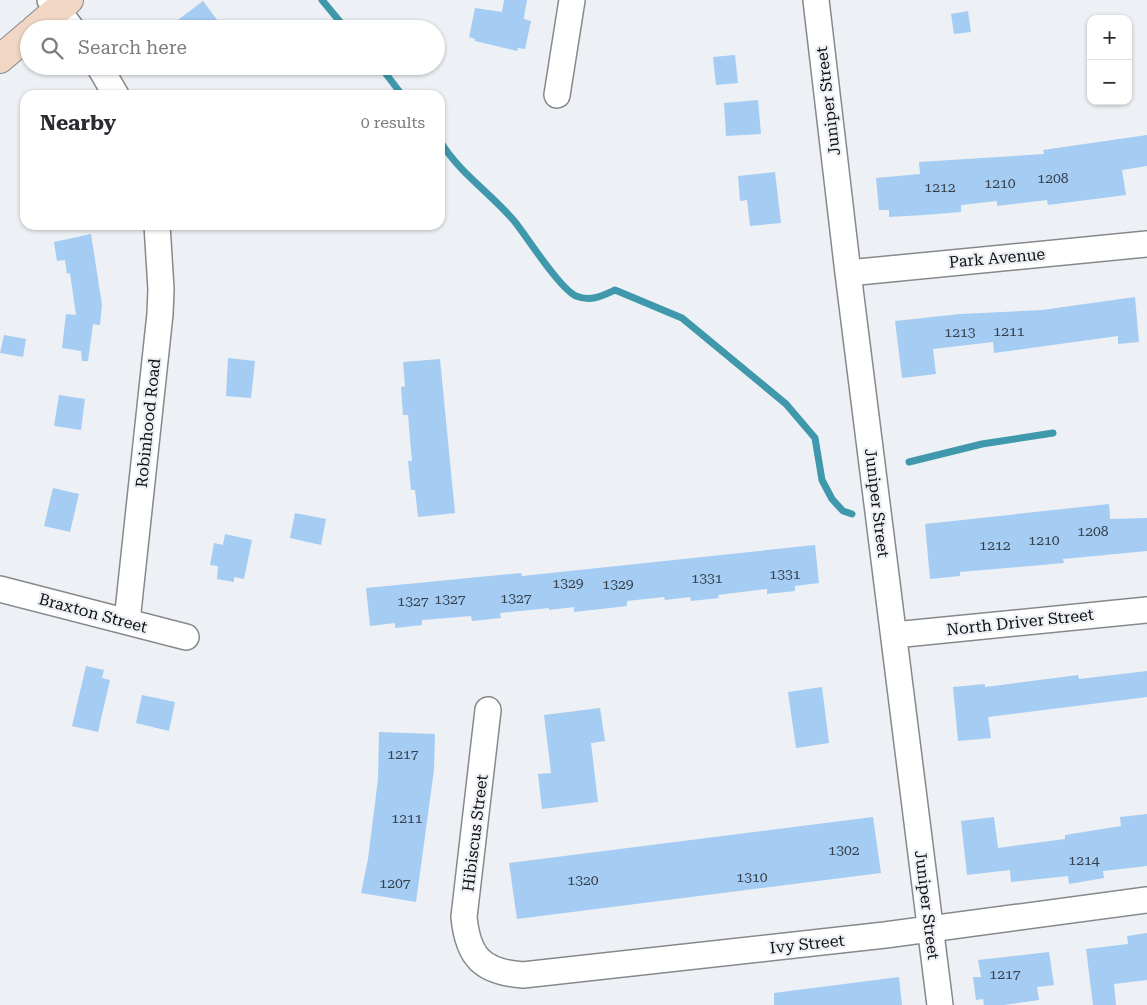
<!DOCTYPE html>
<html lang="en">
<head>
<meta charset="utf-8">
<style>
	:root { --surface:#fff; --page:#f2f2f3; --text:#2b2b33; --muted:#7c7c81; --line:#e1e1e2 }
	body { margin:0; font-family:"Roboto Serif",serif; background:var(--page); color:var(--text) }
	.controls { position:absolute; right:15px; top:15px; display:grid; overflow:hidden; border-radius:10px; box-shadow:0 1px 4px #0004 }
	.controls button { width:45px; height:45px; display:grid; place-items:center; padding:0; border:0; border-bottom:1px solid var(--line); background:var(--surface); color:var(--text); font:25px sans-serif }
	.list { margin:0; padding:0; list-style:none }
	h2 { display:flex; justify-content:space-between; align-items:center; height:65px; margin:0; padding:0 20px; font-size:21px }
	h2 small { font-size:16px; font-weight:400; color:var(--muted) }
	.icon { flex:none; width:28px; height:28px; fill:none; stroke:currentColor; stroke-width:2; stroke-linecap:round; stroke-linejoin:round }
	.map { position:relative; flex:none; width:1147px; height:1005px; overflow:hidden }
	.search { position:absolute; background:var(--surface); box-shadow:0 1px 4px #0004; left:20px; top:20px; width:425px; height:55px; display:flex; align-items:center; gap:12px; box-sizing:border-box; padding:0 18px; border-radius:28px; color:var(--muted); font-size:19px }
	.panel { position:absolute; background:var(--surface); box-shadow:0 1px 4px #0004; left:20px; top:90px; width:425px; height:140px; border-radius:15px }
	.map>svg:first-child { display:block }
	.lines { fill:none; stroke-linecap:round; stroke-linejoin:round }
	.stream { stroke:#3f98ac; stroke-width:7 }
	.building { fill:#a5ccf3 }
	.street-casing { stroke:#86898c; stroke-width:28 }
	.secondary-casing { stroke:#86898c; stroke-width:30 }
	.street { stroke:#fff; stroke-width:25 }
	.secondary { stroke:#f0d6c3; stroke-width:28 }
	.labels { text-anchor:middle; dominant-baseline:central; stroke-width:4.5; stroke-linejoin:round; paint-order:stroke }
	.number-label { font-size:14px; fill:#343f4a }
	.street-label { font-size:16px; fill:#0f1011; stroke:#edf0f4 }
</style>
</head>
<body>
<div class="map">
<svg width="1147" height="1005" viewBox="0 0 1147 1005">
	<rect width="100%" height="100%" fill="#edf0f4"/>
	<g class="lines">
		<!-- stream -->
		<path class="stream" d="M 322,0 L 346,29
			M 380,66 L 402,95
			M 440,141 C 460,174 492,194 515,222 C 527,237 560,289 576,296 C 591,302 602,296 615,290 L 682,318 L 786,404 L 815,438 L 822,480 L 832,499 L 843,511 L 852,514
			M 909,462 L 982,444 L 1053,433"/>
	</g>
	<!-- building -->
	<path class="building" d="M 504,0 L 527,0 L 524,17 L 524,19 L 531,21 L 525,49 L 518,48 L 517,51 L 475,41 L 475,39 L 469,37 L 475,8 L 502,12 Z
		M 203,1 L 224,29 L 166,29 Z
		M 968,11 L 971,32 L 954,34 L 951,14 Z
		M 735,55 L 738,83 L 716,85 L 713,57 Z
		M 758,100 L 761,134 L 726,136 L 724,103 Z
		M 1147,135 L 1147,166 L 1122,170 L 1126,195 L 1048,205 L 1047,200 L 997,206 L 997,201 L 961,205 L 961,212 L 924,215 L 889,217 L 889,210 L 879,210 L 876,178 L 920,174 L 919,162 L 1044,154 L 1043,150 Z
		M 775,172 L 781,223 L 750,226 L 747,200 L 740,201 L 738,176 Z
		M 91,234 L 102,305 L 100,325 L 93,324 L 88,361 L 82,361 L 81,351 L 62,348 L 66,314 L 76,315 L 70,273 L 67,274 L 65,260 L 57,261 L 54,242 Z
		M 1135,297 L 1139,342 L 1118,344 L 1118,336 L 994,353 L 993,342 L 933,349 L 936,374 L 902,378 L 895,321 L 960,314 L 1042,310 Z
		M 4,335 L 26,339 L 23,357 L 0,353 Z
		M 228,358 L 255,361 L 251,398 L 226,396 Z
		M 440,359 L 455,513 L 418,517 L 415,490 L 411,490 L 408,461 L 412,461 L 408,415 L 403,415 L 401,387 L 405,386 L 403,362 Z
		M 59,395 L 85,399 L 81,430 L 54,426 Z
		M 53,488 L 79,494 L 70,532 L 44,526 Z
		M 1109,504 L 1110,519 L 1147,518 L 1147,551 L 1063,559 L 1064,563 L 960,572 L 960,576 L 930,579 L 925,524 Z
		M 295,513 L 326,519 L 321,545 L 290,538 Z
		M 225,534 L 252,540 L 244,579 L 234,577 L 234,582 L 217,579 L 218,566 L 210,565 L 214,543 L 223,545 Z
		M 815,545 L 819,583 L 795,586 L 795,591 L 767,594 L 767,589 L 718,595 L 719,598 L 691,601 L 690,597 L 665,600 L 664,597 L 627,601 L 627,606 L 574,612 L 574,607 L 549,610 L 549,608 L 500,613 L 501,618 L 472,621 L 471,616 L 422,620 L 422,625 L 395,628 L 395,623 L 370,626 L 366,588 L 521,573 L 522,576 Z
		M 86,666 L 104,670 L 102,678 L 110,680 L 98,732 L 72,726 Z
		M 1147,671 L 1147,697 L 988,717 L 991,738 L 958,741 L 953,687 L 985,684 L 985,687 L 1078,675 L 1079,679 Z
		M 822,687 L 829,743 L 796,748 L 788,692 Z
		M 142,695 L 175,702 L 169,731 L 136,723 Z
		M 600,708 L 605,741 L 591,743 L 598,802 L 542,809 L 538,774 L 551,773 L 544,715 Z
		M 379,732 L 435,734 L 434,770 L 416,902 L 361,893 L 368,859 L 378,779 Z
		M 1147,814 L 1147,866 L 1103,871 L 1104,878 L 1069,884 L 1068,876 L 1011,882 L 1010,870 L 967,875 L 961,821 L 994,817 L 998,848 L 1065,839 L 1065,835 L 1121,826 L 1120,817 Z
		M 873,817 L 881,873 L 517,919 L 509,863 Z
		M 1147,933 L 1147,980 L 1114,984 L 1116,1005 L 1093,1005 L 1086,949 L 1128,944 L 1127,936 Z
		M 1049,952 L 1054,985 L 1037,987 L 1039,1000 L 1004,1005 L 984,1005 L 983,999 L 976,1000 L 973,977 L 981,977 L 978,960 Z
		M 899,977 L 902,1005 L 774,1005 L 774,993 Z"/>
	<g class="lines">
		<defs>
			<path id="street" d="M 50,0 L 72,29
				M 816,0 L 848,273 L 940,1005
				M 99,66 L 116,95
				M 557,95 L 572,0
				M 848,273 L 1147,244
				M 0,589 L 186,637
				M 127,621 L 160,314 L 161,289 L 157,225
				M 894,635 L 1147,610
				M 488,710 L 464,917 C 468,958 483,972 523,975 L 885,935 L 1147,900"/>
			<path id="secondary" d="M 35,29 L 69,0
				M 0,59 L 29,34"/>
		</defs>
		<!-- street casing -->
		<use href="#street" class="street-casing"/>
		<!-- secondary casing -->
		<use href="#secondary" class="secondary-casing"/>
		<!-- street -->
		<use href="#street" class="street"/>
		<!-- secondary -->
		<use href="#secondary" class="secondary"/>
	</g>
	<g class="labels">
		<!-- number labels -->
		<g class="number-label">
			<text x="1053" y="178">1208</text>
			<text x="1000" y="183">1210</text>
			<text x="940" y="187">1212</text>
			<text x="1009" y="331">1211</text>
			<text x="960" y="332">1213</text>
			<text x="1093" y="531">1208</text>
			<text x="1044" y="540">1210</text>
			<text x="995" y="545">1212</text>
			<text x="785" y="574">1331</text>
			<text x="707" y="578">1331</text>
			<text x="568" y="583">1329</text>
			<text x="618" y="584">1329</text>
			<text x="516" y="598">1327</text>
			<text x="450" y="599">1327</text>
			<text x="413" y="601">1327</text>
			<text x="403" y="754">1217</text>
			<text x="407" y="818">1211</text>
			<text x="844" y="850">1302</text>
			<text x="1084" y="860">1214</text>
			<text x="752" y="877">1310</text>
			<text x="583" y="880">1320</text>
			<text x="395" y="883">1207</text>
			<text x="1005" y="974">1217</text>
		</g>
		<!-- street labels -->
		<g class="street-label">
			<text transform="translate(828 101) rotate(-97)">Juniper Street</text>
			<text transform="translate(997 258) rotate(-5)">Park Avenue</text>
			<text transform="translate(148 423) rotate(-84)">Robinhood Road</text>
			<text transform="translate(877 503) rotate(83)">Juniper Street</text>
			<text transform="translate(93 613) rotate(15)">Braxton Street</text>
			<text transform="translate(1020 622) rotate(-6)">North Driver Street</text>
			<text transform="translate(475 833) rotate(-83)">Hibiscus Street</text>
			<text transform="translate(927 905) rotate(83)">Juniper Street</text>
			<text transform="translate(807 944) rotate(-6)">Ivy Street</text>
		</g>
	</g>
</svg>
<div class="controls">
<button>+</button>
<button>−</button>
</div>
<div class="search"><svg class="icon" aria-label="search" viewBox="0 0 24 24"><circle cx="10" cy="10" r="6"/><path d="M15 15l6 6"/></svg>Search here</div>
<section class="panel">
<h2>Nearby<small>0 results</small></h2>
<ul class="list">
</ul>
</section>
</div>
</body>
</html>
